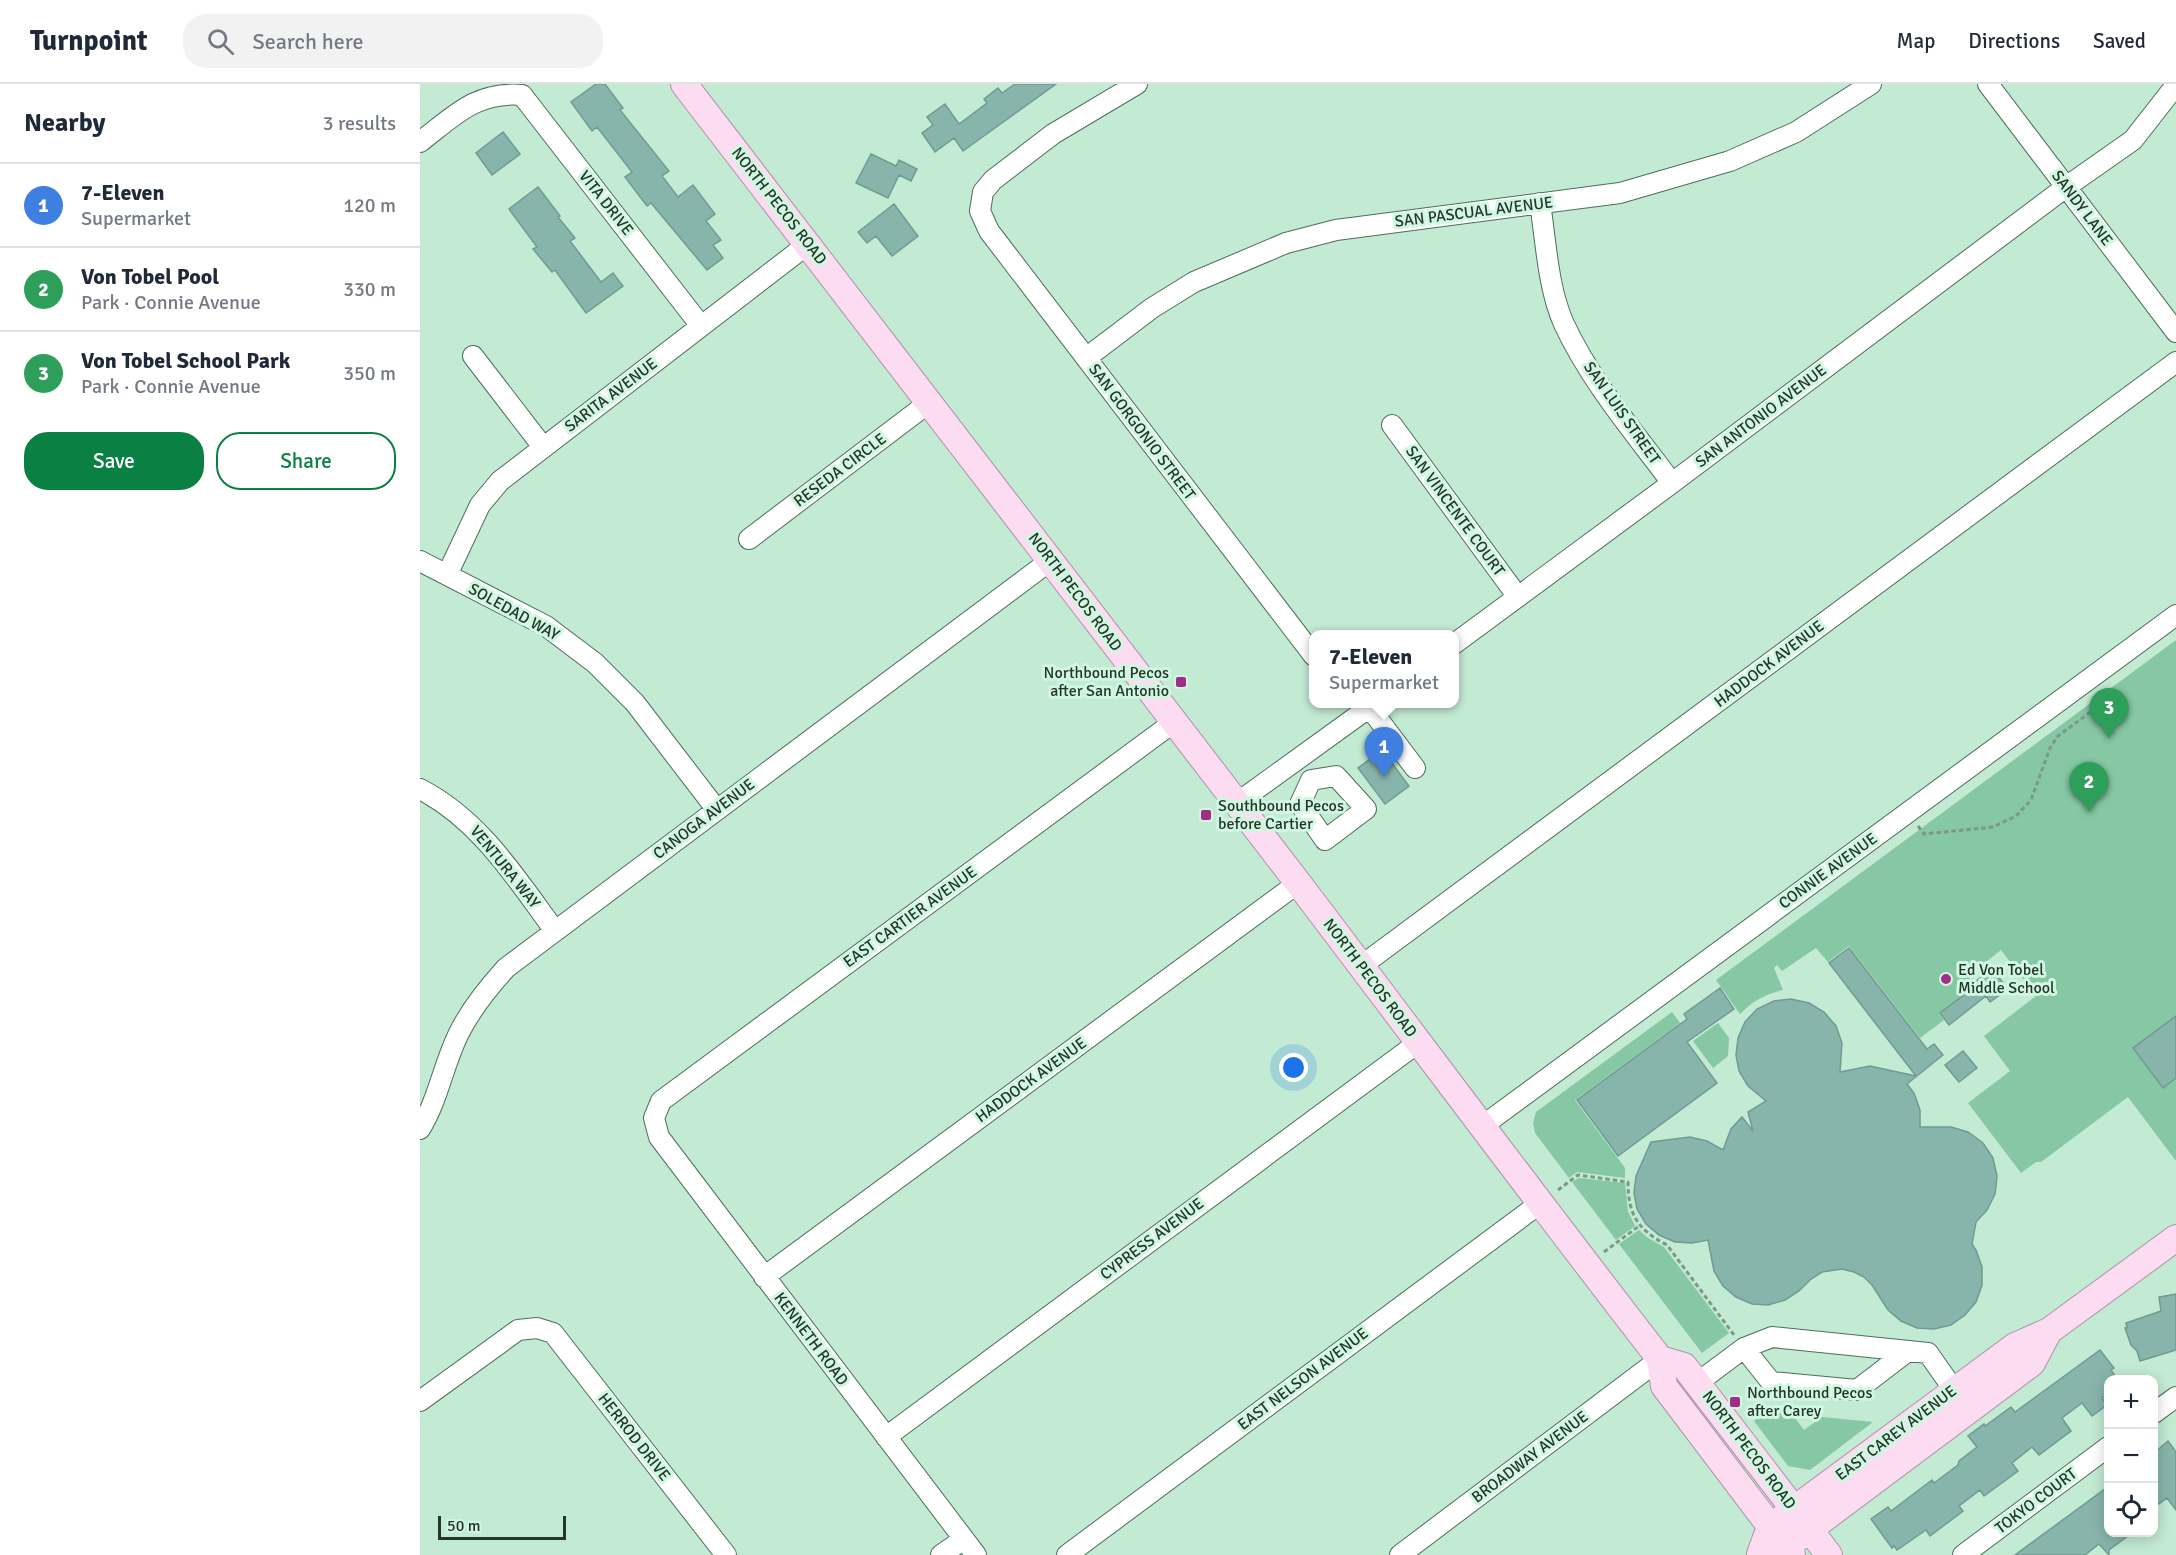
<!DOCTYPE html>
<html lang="en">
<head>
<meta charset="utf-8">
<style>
	:root { --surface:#fff; --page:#f2f2f3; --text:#1f2937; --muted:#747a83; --line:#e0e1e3; --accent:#0b8043 }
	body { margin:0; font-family:Signika,sans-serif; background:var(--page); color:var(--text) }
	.controls { position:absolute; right:18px; bottom:18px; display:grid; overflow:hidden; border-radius:12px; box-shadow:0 3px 15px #0003 }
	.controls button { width:54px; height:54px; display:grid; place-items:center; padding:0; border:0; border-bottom:2px solid var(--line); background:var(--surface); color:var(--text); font:30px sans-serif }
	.scale { position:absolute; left:18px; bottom:15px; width:128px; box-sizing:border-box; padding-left:6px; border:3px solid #26352c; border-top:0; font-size:16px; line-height:21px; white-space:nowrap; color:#26352c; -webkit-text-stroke:4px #d0f7e0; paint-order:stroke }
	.you { position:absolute; left:874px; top:984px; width:21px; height:21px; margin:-15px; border:4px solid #fff; border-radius:50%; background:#1a73e8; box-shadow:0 0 0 9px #1a73e833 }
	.badge { display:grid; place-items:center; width:39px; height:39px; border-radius:50%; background:var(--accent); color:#fff; font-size:20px; font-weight:700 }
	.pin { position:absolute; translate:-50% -50px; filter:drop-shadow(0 2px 3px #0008) }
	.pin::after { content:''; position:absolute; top:32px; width:21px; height:18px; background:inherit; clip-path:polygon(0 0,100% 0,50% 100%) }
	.popup { position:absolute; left:889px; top:546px; width:150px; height:78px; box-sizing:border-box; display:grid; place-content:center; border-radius:12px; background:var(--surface); filter:drop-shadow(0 2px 4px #0005); font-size:20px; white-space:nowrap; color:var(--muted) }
	.popup b { font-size:22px; color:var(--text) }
	.popup::after { content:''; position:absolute; left:50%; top:100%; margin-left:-12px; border:12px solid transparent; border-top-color:var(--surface) }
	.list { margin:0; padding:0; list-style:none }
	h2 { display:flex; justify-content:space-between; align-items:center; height:78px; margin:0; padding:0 24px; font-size:26px }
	h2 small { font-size:20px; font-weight:400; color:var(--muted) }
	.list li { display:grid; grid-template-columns:39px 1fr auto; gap:18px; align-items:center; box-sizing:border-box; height:84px; padding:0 24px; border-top:2px solid var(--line) }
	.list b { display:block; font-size:22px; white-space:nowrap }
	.list p { margin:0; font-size:20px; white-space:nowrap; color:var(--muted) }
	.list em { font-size:20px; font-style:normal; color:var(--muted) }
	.actions { display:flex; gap:12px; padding:18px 24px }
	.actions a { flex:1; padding:14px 0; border:2px solid var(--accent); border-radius:24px; text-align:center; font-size:21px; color:var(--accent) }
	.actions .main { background:var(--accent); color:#fff }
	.icon { flex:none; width:33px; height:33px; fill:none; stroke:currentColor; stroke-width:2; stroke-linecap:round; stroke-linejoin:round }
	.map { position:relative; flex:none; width:1756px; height:1471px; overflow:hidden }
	header { display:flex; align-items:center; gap:36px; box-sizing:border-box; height:84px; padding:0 30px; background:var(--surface); border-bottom:2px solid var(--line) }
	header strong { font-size:28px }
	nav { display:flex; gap:33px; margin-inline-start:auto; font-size:21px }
	.search { width:420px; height:54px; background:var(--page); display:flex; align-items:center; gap:15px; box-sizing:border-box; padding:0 21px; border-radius:24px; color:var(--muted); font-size:22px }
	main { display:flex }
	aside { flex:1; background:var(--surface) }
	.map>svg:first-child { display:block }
	.green { fill:#85c8a3 }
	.building { fill:#88b5ab; stroke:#6f9b92; stroke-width:1.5 }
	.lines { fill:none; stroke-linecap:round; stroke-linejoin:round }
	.minor-casing { stroke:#4c6e5b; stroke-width:22 }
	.major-casing { stroke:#ae92a5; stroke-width:28 }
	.path { stroke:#7c9887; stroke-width:3; stroke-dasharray:4.5 3; stroke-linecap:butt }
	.minor { stroke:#fff; stroke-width:20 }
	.major { stroke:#fbdcf0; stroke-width:26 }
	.poi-dot { fill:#a32d86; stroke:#d0f7e0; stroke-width:2 }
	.labels { text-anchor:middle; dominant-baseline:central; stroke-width:6; stroke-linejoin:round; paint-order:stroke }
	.street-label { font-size:16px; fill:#26352c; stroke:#d0f7e0 }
	.poi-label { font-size:16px; fill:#26352c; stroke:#d0f7e0; text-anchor:start }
</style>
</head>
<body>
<header>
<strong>Turnpoint</strong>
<div class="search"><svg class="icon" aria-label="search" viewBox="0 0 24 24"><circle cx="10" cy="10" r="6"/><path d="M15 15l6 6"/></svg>Search here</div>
<nav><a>Map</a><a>Directions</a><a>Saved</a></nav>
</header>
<main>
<aside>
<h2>Nearby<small>3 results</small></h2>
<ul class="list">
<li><span class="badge" style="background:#3f7fe0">1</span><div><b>7-Eleven</b><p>Supermarket</p></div><em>120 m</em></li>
<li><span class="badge" style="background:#2e9e5b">2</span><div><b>Von Tobel Pool</b><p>Park · Connie Avenue</p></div><em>330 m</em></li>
<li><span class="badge" style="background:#2e9e5b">3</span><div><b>Von Tobel School Park</b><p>Park · Connie Avenue</p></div><em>350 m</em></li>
</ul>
<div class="actions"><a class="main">Save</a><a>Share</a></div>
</aside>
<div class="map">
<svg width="1756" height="1471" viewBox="0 0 1756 1471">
	<rect width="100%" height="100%" fill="#c3ead3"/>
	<!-- green -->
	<path class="green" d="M 1756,556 L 1756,1077 L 1708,1013 L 1621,1078 L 1616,1078 L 1601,1089 L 1548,1019 L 1590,987 L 1564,952 L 1616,912 L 1581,866 L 1548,892 L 1555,902 L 1519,929 L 1524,936 L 1500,954 L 1429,862 L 1408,878 L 1396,864 L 1362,887 L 1357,881 L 1354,884 L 1363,906 C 1345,910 1333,917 1320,930 L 1296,896 Z
		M 1252,928 L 1260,939 L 1155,1016 L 1205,1084 L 1205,1094 L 1157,1088 L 1149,1094 L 1115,1049 L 1113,1039 L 1116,1028 Z
		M 1298,939 L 1309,954 L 1308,972 L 1293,984 L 1273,957 Z
		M 1159,1094 L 1205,1099 L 1208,1127 L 1215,1142 L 1196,1156 L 1152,1098 Z
		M 1219,1146 L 1228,1154 L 1244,1163 L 1309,1249 L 1282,1269 L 1199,1160 Z
		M 1347,1328 L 1372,1330 L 1384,1346 L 1402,1333 L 1453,1338 L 1390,1386 L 1368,1382 L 1334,1337 Z"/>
	<!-- building -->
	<path class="building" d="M 176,0 L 185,0 L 203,24 L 200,26 L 249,87 L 242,92 L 258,113 L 273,101 L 295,130 L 286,137 L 301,156 L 293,161 L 303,174 L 287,186 L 231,119 L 227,122 L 205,93 L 212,88 L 177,43 L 172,47 L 151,18 Z
		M 595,0 L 636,0 L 543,67 L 534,54 L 515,68 L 502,49 L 513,41 L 507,33 L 525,20 L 539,40 L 567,19 L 564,15 L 578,4 L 582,9 Z
		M 83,48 L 100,70 L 72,91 L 56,69 Z
		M 451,70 L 476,82 L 479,76 L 497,85 L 491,97 L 479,91 L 468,114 L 436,99 Z
		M 118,103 L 140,132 L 138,133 L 155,154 L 150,157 L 181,198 L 193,189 L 203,202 L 166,229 L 135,186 L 132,188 L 113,165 L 117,163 L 89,125 Z
		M 474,120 L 498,152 L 472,172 L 456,152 L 447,159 L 438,148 Z
		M 962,666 L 989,702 L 965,720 L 938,684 Z
		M 1429,864 L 1507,965 L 1514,960 L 1523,971 L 1487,1000 L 1494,1009 L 1500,1026 L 1500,1043 L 1531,1043 L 1548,1048 L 1563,1059 L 1573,1074 L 1577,1092 L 1575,1110 L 1567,1126 L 1556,1138 L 1552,1160 L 1556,1166 L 1562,1183 L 1562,1201 L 1556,1218 L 1545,1231 L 1531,1241 L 1514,1245 L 1497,1244 L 1481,1237 L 1468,1226 L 1452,1201 L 1444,1193 L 1434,1188 L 1422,1185 L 1402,1188 L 1391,1195 L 1379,1207 L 1365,1216 L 1348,1221 L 1332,1220 L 1316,1213 L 1303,1202 L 1294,1187 L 1288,1156 L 1272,1159 L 1255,1158 L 1239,1151 L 1226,1140 L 1217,1125 L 1214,1109 L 1216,1092 L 1231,1058 L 1270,1053 L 1287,1057 L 1303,1066 L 1311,1045 L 1322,1033 L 1333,1047 L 1328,1028 L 1346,1017 L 1328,1002 L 1319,987 L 1316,971 L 1318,954 L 1325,938 L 1337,925 L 1354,917 L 1371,915 L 1389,919 L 1404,928 L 1416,942 L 1422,959 L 1420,988 L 1450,982 L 1496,992 L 1409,879 Z
		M 1572,885 L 1588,905 L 1570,918 L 1566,912 L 1529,941 L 1520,929 L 1557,901 L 1555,898 Z
		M 1300,904 L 1314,925 L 1267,958 L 1297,999 L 1198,1072 L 1157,1016 L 1267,935 L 1264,930 Z
		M 1756,932 L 1756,994 L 1743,1004 L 1713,964 Z
		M 1543,967 L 1557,984 L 1539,998 L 1525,981 Z
		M 1756,1210 L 1756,1266 L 1720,1277 L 1717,1267 L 1711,1261 L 1705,1244 L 1707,1244 L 1706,1239 L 1741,1227 L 1739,1213 Z
		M 1680,1266 L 1694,1284 L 1691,1286 L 1698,1296 L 1689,1296 L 1689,1309 L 1682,1314 L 1687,1321 L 1672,1332 L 1662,1319 L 1642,1334 L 1651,1347 L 1619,1371 L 1612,1363 L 1592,1379 L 1598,1387 L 1564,1412 L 1560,1406 L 1539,1422 L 1543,1427 L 1510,1452 L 1506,1446 L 1477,1466 L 1474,1462 L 1472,1464 L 1451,1435 L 1468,1423 L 1471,1427 L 1512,1396 L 1514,1399 L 1538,1381 L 1539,1377 L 1557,1363 L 1548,1352 L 1564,1340 L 1565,1342 L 1591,1323 L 1595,1328 Z
		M 1748,1357 L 1756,1368 L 1756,1426 L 1747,1414 L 1739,1420 L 1734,1413 L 1734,1369 Z
		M 1689,1402 L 1689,1449 L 1712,1449 L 1689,1466 L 1689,1471 L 1679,1460 L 1665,1471 L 1595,1471 Z"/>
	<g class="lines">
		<defs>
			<path id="minor" d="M 717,0 L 633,50 L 573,96 L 563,108 L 560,127 L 569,147 L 894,572
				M 1568,0 L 1756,248
				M 0,58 C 34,32 56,7 102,11 L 281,242
				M 1120,119 C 1126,158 1128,205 1144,240 C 1171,298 1214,348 1252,399
				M 53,272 L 123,363
				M 666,274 L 732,224 L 774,198 L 866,159 L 916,146 L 1200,109 L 1310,77 L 1376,48 L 1451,0
				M 972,341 L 1098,513
				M 329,455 L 511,317
				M 0,477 L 126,542 L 175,579 L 215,619 L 297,726
				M 27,491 L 60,421 L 80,397 L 388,160
				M 1034,560 L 1252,399 L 1646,103 L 1713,56 L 1756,1
				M 949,623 L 995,684
				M 916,692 L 946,725 L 905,756 L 880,720 L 891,696 Z
				M 0,705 C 60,736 96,794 135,847
				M 817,719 L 954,620
				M 941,882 L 1756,278
				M 1061,1043 L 1756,531
				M 0,1045 C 18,1016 23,982 38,951 C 50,926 67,905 86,884 L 631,476
				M 344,1193 L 878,799
				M 1324,1264 L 1351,1298 L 1437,1306 L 1488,1267
				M 1277,1299 L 1324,1264 L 1352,1253 L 1508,1269 L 1534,1306
				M 0,1317 L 98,1246 L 117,1244 L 133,1249 L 306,1471
				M 1734,1329 L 1756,1313
				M 466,1353 L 999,958
				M 521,1471 L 544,1455
				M 556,1471 L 239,1053 L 234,1034 L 241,1017 L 754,638
				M 647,1471 L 1119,1120
				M 980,1471 L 1240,1275
				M 1543,1471 L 1688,1363"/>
			<path id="major" d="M 264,0 C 470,266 676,532 879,800 C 999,958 1118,1118 1240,1275 L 1244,1302 L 1372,1471
				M 1240,1275 L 1264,1282 L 1409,1471
				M 1350,1467 L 1366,1463 L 1612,1279 L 1629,1247
				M 1340,1470 L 1350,1443 L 1595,1262 L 1629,1247 L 1756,1154"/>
		</defs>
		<!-- minor casing -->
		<use href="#minor" class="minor-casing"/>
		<!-- major casing -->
		<use href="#major" class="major-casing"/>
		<!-- path -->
		<path class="path" d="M 1498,742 L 1504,750 L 1573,743 L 1596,732 L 1611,716 L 1630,664 L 1638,652 L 1680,621 L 1678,610
			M 1138,1106 L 1158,1091 L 1208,1098 C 1208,1131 1218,1146 1247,1161 L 1314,1251
			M 1184,1168 L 1219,1142"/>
		<!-- minor -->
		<use href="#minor" class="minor"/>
		<!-- major -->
		<use href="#major" class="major"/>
	</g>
	<!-- markers -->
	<g class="poi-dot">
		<rect x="755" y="592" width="12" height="12" rx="3"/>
		<rect x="780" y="725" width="12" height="12" rx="3"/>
		<circle cx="1526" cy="895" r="6"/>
		<rect x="1309" y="1312" width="12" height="12" rx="3"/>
	</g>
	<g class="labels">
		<!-- street labels -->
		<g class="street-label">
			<text transform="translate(186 119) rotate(52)">VITA DRIVE</text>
			<text transform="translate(359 122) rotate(52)">NORTH PECOS ROAD</text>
			<text transform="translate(1662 124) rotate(53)">SANDY LANE</text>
			<text transform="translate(1054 128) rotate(-7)">SAN PASCUAL AVENUE</text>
			<text transform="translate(191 311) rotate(-37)">SARITA AVENUE</text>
			<text transform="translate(1202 329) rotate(55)">SAN LUIS STREET</text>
			<text transform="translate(1341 332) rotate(-37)">SAN ANTONIO AVENUE</text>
			<text transform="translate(722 348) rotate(53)">SAN GORGONIO STREET</text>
			<text transform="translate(420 386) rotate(-37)">RESEDA CIRCLE</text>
			<text transform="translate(1035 427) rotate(54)">SAN VINCENTE COURT</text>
			<text transform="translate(655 508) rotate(53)">NORTH PECOS ROAD</text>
			<text transform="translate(94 528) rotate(29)">SOLEDAD WAY</text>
			<text transform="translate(1349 580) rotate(-37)">HADDOCK AVENUE</text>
			<text transform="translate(284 735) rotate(-37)">CANOGA AVENUE</text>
			<text transform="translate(85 783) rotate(51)">VENTURA WAY</text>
			<text transform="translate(1408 787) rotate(-36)">CONNIE AVENUE</text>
			<text transform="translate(490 833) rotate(-36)">EAST CARTIER AVENUE</text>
			<text transform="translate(950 894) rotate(53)">NORTH PECOS ROAD</text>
			<text transform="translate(611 996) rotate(-36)">HADDOCK AVENUE</text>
			<text transform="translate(732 1155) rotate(-37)">CYPRESS AVENUE</text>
			<text transform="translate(391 1255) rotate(53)">KENNETH ROAD</text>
			<text transform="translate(883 1295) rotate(-37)">EAST NELSON AVENUE</text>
			<text transform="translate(1476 1349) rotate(-37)">EAST CAREY AVENUE</text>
			<text transform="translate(214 1353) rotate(52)">HERROD DRIVE</text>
			<text transform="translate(1329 1366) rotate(53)">NORTH PECOS ROAD</text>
			<text transform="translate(1110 1373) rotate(-37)">BROADWAY AVENUE</text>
			<text transform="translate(1616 1417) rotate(-37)">TOKYO COURT</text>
		</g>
		<!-- poi labels -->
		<g class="poi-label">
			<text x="749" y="589" text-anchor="end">Northbound Pecos<tspan x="749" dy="18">after San Antonio</tspan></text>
			<text x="798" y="722">Southbound Pecos<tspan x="798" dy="18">before Cartier</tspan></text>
			<text x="1538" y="886">Ed Von Tobel<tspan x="1538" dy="18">Middle School</tspan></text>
			<text x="1327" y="1309">Northbound Pecos<tspan x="1327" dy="18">after Carey</tspan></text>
		</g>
	</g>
</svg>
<div class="controls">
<button>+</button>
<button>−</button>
<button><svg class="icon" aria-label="locate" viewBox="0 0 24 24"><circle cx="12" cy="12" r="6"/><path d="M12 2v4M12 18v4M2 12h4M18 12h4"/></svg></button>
</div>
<div class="scale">50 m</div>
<div class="you"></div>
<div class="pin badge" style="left:964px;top:693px;background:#3f7fe0">1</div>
<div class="popup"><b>7-Eleven</b>Supermarket</div>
<div class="pin badge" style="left:1669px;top:728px;background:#2e9e5b">2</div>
<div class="pin badge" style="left:1689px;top:654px;background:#2e9e5b">3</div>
</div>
</main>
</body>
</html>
